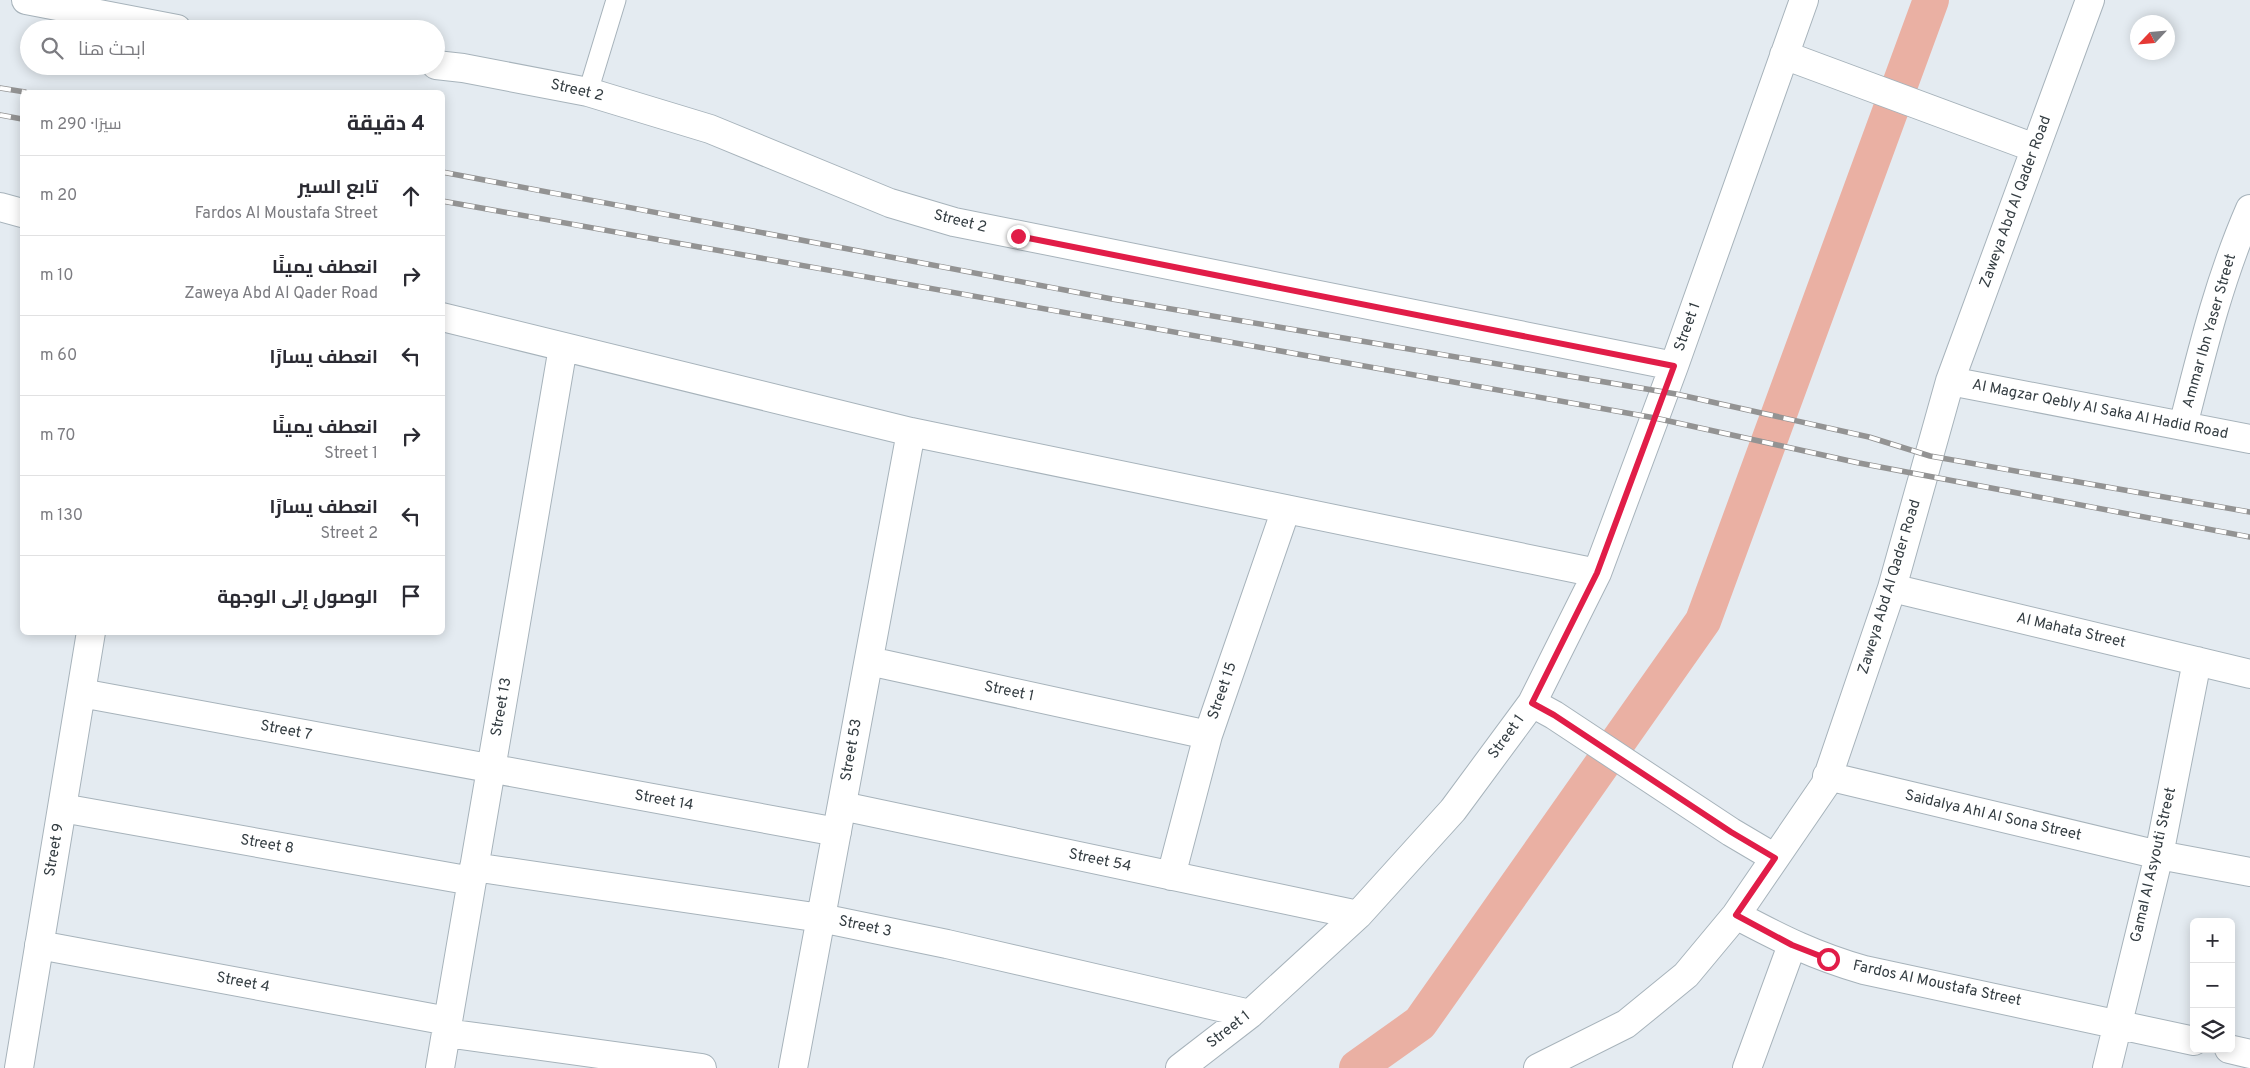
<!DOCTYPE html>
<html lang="ar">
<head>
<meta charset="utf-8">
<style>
	:root { --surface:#fff; --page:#f7f7f7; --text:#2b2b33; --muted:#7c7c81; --line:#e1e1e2 }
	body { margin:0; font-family:Overpass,Cairo,sans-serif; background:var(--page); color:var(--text); direction:rtl }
	.controls { position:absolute; right:15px; bottom:15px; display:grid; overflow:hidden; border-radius:8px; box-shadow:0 2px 12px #0003 }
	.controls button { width:45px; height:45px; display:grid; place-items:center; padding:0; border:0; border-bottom:1px solid var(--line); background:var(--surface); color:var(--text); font:25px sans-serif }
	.compass { position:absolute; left:2130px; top:15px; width:45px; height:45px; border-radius:50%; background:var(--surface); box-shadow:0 2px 12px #0003; rotate:244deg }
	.stop { position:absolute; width:15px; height:15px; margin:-11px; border:4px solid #e11d48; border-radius:50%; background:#fff }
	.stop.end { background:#e11d48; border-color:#fff; box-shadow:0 1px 5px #0008 }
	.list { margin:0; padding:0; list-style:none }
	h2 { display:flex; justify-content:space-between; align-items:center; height:65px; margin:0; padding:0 20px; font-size:21px }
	h2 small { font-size:16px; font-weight:400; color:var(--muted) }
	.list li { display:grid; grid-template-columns:32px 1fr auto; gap:15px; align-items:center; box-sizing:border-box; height:80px; padding:0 20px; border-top:1px solid var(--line) }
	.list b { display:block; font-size:19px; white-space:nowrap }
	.list p { margin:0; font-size:16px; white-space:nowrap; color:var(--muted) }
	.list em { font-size:16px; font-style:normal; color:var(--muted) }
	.icon { flex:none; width:28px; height:28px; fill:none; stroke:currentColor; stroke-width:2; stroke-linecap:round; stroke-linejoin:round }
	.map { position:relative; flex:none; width:2250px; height:1068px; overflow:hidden; direction:ltr }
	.search { position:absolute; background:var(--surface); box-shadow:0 2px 12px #0003; left:20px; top:20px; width:425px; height:55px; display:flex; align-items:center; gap:12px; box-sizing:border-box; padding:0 18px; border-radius:28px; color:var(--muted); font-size:19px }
	.panel { position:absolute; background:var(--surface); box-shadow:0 2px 12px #0003; left:20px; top:90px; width:425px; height:545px; border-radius:8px; direction:rtl }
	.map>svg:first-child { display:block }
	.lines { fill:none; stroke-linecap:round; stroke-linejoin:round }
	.canal { stroke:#eab0a3; stroke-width:36 }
	.lane-casing { stroke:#a7b3bb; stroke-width:21 }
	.street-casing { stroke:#a7b3bb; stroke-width:30 }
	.lane { stroke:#fff; stroke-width:19 }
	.street { stroke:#fff; stroke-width:28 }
	.rail-casing { stroke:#939393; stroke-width:5.5 }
	.rail { stroke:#fff; stroke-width:4; stroke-dasharray:11; stroke-linecap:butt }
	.route { stroke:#e11d48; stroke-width:6 }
	.labels { text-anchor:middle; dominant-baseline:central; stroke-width:5; stroke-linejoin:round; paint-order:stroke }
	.street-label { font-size:15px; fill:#343d42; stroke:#fff }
</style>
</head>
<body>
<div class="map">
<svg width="2250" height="1068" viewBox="0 0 2250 1068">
	<rect width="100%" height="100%" fill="#e4ebf1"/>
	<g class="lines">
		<!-- canal -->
		<path class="canal" d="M 1357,1068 L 1420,1023 L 1703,621 L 1931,0"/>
		<defs>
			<path id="lane" d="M 588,92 L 616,0"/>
			<path id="street" d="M 26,0 L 177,29
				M 1784,55 L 2035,148
				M 436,65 L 463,68 L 588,92 L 710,129 L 890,203 L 954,222 L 1674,366
				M 0,207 L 22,213
				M 442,317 L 911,432 L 1597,573
				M 1950,381 L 2250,439
				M 2183,426 C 2202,351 2219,280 2250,209
				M 1892,588 L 2250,674
				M 869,661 L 1208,735
				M 81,693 L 837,832
				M 1532,703 L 1554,715 L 1731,832 L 1775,858
				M 1827,776 L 2159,855 L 2250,872
				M 842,806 L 1358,915
				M 62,808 L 472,881
				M 474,867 L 821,918 L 947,944 L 1250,1014
				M 1171,876 L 1208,735 L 1286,509
				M 1736,915 C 1781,939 1815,956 1864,970 L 2194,1041
				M 39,945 L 448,1021
				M 446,1033 L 702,1068
				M 2229,1049 L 2250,1054
				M 19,1068 L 91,632
				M 440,1068 L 563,347
				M 793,1068 L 911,432
				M 1180,1068 L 1250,1014 L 1358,915 L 1453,810 L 1532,703 L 1597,573 L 1674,366 L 1804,0
				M 1538,1068 L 1626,1024 L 1686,975 L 1736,915 L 1825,785 L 1892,588 L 1950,381 L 2090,0
				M 1747,1068 L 1792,945
				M 2107,1068 L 2159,855 L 2197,661"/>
		</defs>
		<!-- lane casing -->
		<use href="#lane" class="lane-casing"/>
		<!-- street casing -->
		<use href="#street" class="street-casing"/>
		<!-- lane -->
		<use href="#lane" class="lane"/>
		<!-- street -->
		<use href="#street" class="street"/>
		<defs>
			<path id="rail" d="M 0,88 L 25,92
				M 0,115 L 22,119
				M 442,172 L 1112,299 L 1676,394 L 1869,437 L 1930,456 L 2250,512
				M 442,201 L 1655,418 L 1859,463 L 2250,537"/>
		</defs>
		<!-- rail casing -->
		<use href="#rail" class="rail-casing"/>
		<!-- rail -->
		<use href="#rail" class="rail"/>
	</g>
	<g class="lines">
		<!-- route -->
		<path class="route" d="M 1018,236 L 1674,366 L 1597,573 L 1532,703 L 1554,715 L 1731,832 L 1775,858 L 1736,915 L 1792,945 L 1828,959"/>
	</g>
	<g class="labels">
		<!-- street labels -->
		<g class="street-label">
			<text transform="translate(577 91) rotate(13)">Street 2</text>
			<text transform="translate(2016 202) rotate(-70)">Zaweya Abd Al Qader Road</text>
			<text transform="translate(960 222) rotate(14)">Street 2</text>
			<text transform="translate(1688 327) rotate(-70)">Street 1</text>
			<text transform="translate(2210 331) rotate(-74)">Ammar Ibn Yaser Street</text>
			<text transform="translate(2100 410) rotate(11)">Al Magzar Qebly Al Saka Al Hadid Road</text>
			<text transform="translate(1890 587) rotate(-73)">Zaweya Abd Al Qader Road</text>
			<text transform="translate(2071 631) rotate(13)">Al Mahata Street</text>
			<text transform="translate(1223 691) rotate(-71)">Street 15</text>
			<text transform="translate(1009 692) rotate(12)">Street 1</text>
			<text transform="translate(502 707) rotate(-80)">Street 13</text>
			<text transform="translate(286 731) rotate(11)">Street 7</text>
			<text transform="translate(1507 737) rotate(-54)">Street 1</text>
			<text transform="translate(852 750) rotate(-80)">Street 53</text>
			<text transform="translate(664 801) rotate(10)">Street 14</text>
			<text transform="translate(1993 816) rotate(13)">Saidalya Ahl Al Sona Street</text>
			<text transform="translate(267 845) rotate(10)">Street 8</text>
			<text transform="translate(55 850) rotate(-80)">Street 9</text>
			<text transform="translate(1100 861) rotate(12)">Street 54</text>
			<text transform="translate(2154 865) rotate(-77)">Gamal Al Asyouti Street</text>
			<text transform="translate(865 927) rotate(12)">Street 3</text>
			<text transform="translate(243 983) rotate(11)">Street 4</text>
			<text transform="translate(1937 984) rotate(12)">Fardos Al Moustafa Street</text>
			<text transform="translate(1229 1030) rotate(-38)">Street 1</text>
		</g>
	</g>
</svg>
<div class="controls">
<button>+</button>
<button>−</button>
<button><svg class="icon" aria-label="layers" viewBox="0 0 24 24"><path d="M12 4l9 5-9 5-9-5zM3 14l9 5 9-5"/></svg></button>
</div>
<svg class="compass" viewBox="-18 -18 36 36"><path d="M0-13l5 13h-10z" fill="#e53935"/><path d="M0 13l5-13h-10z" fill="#7c7c81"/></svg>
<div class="stop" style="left:1828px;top:959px"></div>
<div class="stop end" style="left:1018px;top:236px"></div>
<div class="search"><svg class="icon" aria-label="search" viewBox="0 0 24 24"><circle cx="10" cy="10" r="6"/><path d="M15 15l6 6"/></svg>ابحث هنا</div>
<section class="panel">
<h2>4 دقيقة<small>سيرًا · 290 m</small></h2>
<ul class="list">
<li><svg class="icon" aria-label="ahead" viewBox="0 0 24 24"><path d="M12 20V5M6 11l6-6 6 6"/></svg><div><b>تابع السير</b><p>Fardos Al Moustafa Street</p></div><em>20 m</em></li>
<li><svg class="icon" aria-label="right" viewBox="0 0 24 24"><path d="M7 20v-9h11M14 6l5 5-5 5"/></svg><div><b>انعطف يمينًا</b><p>Zaweya Abd Al Qader Road</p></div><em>10 m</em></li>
<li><svg class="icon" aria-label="left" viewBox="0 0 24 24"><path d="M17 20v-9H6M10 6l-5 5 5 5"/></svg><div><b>انعطف يسارًا</b></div><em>60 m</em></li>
<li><svg class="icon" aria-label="right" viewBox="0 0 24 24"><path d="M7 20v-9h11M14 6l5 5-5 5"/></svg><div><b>انعطف يمينًا</b><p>Street 1</p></div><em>70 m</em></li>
<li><svg class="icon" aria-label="left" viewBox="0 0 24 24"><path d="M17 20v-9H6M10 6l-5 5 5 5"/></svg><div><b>انعطف يسارًا</b><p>Street 2</p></div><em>130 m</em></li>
<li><svg class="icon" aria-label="arrive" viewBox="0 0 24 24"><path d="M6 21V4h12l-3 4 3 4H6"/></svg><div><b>الوصول إلى الوجهة</b></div></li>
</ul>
</section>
</div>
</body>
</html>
